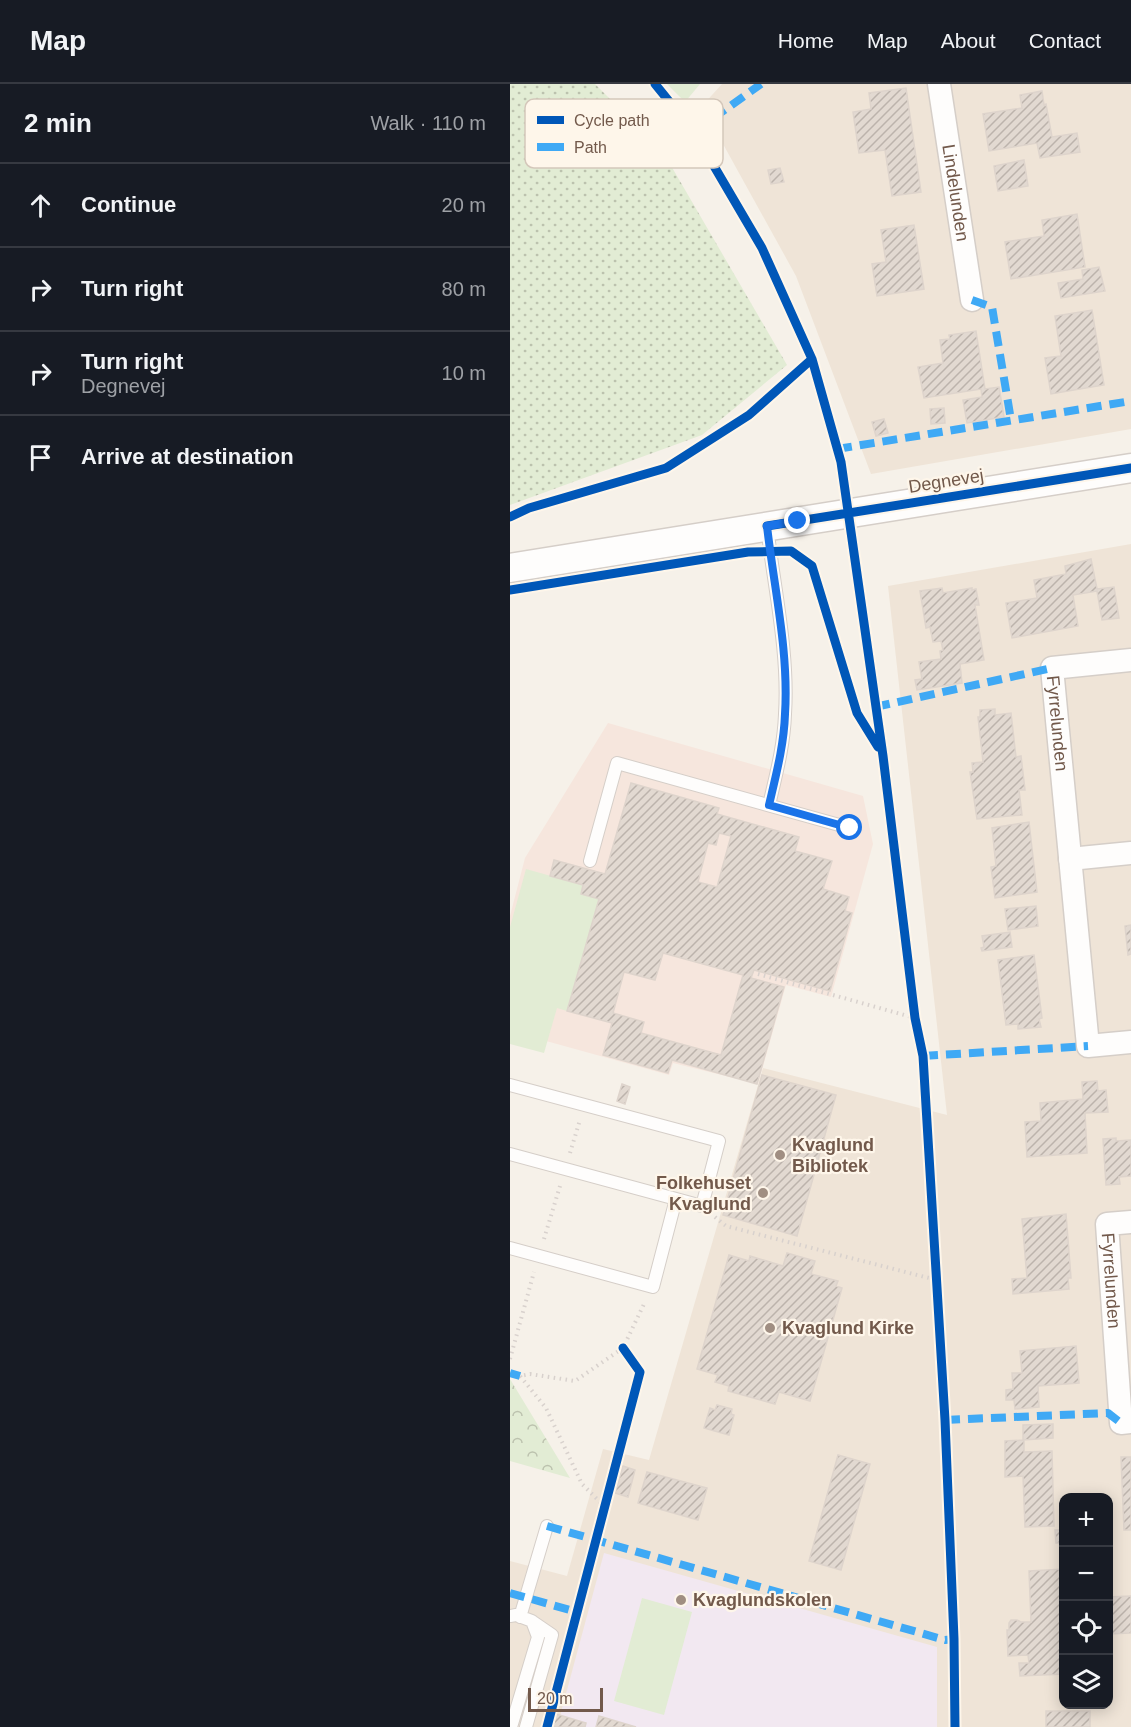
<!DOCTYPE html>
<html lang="en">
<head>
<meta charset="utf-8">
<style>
	:root { --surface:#171b24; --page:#242831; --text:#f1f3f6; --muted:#9ea1a6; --line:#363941 }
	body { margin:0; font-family:Arial,sans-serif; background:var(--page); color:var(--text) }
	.controls { position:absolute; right:18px; bottom:18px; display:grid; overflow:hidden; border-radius:12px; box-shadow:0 3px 15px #0003 }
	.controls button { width:54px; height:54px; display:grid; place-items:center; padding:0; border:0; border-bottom:2px solid var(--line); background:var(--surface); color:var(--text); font:30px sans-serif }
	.scale { position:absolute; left:18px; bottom:15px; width:75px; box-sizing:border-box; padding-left:6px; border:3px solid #72594b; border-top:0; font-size:16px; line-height:21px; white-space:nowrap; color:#72594b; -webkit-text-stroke:4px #fef6ea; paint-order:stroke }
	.stop { position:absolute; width:18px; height:18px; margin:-14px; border:4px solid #1a73e8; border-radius:50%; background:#fff }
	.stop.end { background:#1a73e8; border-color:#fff; box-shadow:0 2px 6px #0008 }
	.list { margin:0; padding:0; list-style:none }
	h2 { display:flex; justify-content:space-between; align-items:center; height:78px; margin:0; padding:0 24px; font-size:26px }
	h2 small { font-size:20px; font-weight:400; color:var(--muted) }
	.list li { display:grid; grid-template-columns:39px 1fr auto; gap:18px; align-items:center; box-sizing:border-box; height:84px; padding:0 24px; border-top:2px solid var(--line) }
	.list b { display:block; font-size:22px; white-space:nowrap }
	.list p { margin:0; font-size:20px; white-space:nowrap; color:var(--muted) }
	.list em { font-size:20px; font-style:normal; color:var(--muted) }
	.icon { flex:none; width:33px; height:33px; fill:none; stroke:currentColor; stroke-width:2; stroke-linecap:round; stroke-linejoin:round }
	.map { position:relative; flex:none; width:621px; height:1643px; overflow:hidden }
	header { display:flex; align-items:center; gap:36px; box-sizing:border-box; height:84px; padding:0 30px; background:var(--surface); border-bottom:2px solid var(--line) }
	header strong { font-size:28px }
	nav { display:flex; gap:33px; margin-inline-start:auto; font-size:21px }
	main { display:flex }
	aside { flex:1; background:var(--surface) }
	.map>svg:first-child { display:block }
	.residential { fill:#efe4d7; fill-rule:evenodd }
	.commercial { fill:#f6e6dd }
	.education { fill:#f2e8f1 }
	.grass { fill:url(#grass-dots) }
	.forest { fill:url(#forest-crowns) }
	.green { fill:#e2ecd4 }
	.building { fill:url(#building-hatch); stroke:#ded4cc; stroke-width:1.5; fill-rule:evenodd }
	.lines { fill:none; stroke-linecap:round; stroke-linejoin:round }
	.service-casing { stroke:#d5cec8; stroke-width:14 }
	.minor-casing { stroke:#d5cec8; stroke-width:25 }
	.tertiary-casing { stroke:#d5cec8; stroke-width:31 }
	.path { stroke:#d8d1cd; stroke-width:4; stroke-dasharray:1.5 4.5; stroke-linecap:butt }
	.service { stroke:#fefdfc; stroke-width:12 }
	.minor { stroke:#fefdfc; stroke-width:22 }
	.tertiary { stroke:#fefdfc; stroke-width:28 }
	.quiet { stroke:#3fa9f5; stroke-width:8; stroke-dasharray:15 8; stroke-linecap:butt }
	.cycleway-casing { stroke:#fef6ea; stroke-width:13 }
	.cycleway { stroke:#0057b8; stroke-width:9 }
	.route { stroke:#1a73e8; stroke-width:8 }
	.poi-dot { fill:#a08e82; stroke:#fef6ea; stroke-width:2 }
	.labels { text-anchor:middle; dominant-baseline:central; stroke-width:4.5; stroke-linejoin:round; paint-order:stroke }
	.street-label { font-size:18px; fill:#72594b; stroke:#fef6ea }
	.poi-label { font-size:18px; font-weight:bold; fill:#72594b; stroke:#fef6ea; text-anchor:start }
	.key { fill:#fef6ea; stroke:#d4c7ba; stroke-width:1.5 }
	.key-label { font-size:16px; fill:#72594b }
</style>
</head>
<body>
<header>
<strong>Map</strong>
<nav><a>Home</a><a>Map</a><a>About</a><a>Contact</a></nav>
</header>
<main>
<aside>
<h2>2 min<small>Walk · 110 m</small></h2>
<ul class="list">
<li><svg class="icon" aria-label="ahead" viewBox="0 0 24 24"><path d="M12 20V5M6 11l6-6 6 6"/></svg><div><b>Continue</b></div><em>20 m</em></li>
<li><svg class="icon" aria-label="right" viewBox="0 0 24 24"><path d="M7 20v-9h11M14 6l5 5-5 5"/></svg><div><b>Turn right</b></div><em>80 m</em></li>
<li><svg class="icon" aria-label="right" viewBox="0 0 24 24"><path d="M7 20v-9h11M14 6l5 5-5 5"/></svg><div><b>Turn right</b><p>Degnevej</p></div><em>10 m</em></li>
<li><svg class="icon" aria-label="arrive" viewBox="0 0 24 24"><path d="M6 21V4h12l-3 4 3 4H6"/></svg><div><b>Arrive at destination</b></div></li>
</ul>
</aside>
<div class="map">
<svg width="621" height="1643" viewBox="0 0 621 1643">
	<defs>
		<pattern id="grass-dots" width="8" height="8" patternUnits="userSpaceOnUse" patternTransform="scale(1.5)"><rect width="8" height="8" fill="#e2ecd4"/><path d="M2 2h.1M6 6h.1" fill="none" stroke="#bcc2ae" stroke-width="1.8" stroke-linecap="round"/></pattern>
		<pattern id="forest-crowns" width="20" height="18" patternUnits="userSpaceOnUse" patternTransform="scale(1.5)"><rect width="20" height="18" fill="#e2ecd4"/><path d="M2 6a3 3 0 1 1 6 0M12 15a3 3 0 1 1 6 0" fill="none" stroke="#bcc2ae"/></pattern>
		<pattern id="building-hatch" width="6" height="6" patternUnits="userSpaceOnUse" patternTransform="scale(1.5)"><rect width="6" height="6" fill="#e2d9d1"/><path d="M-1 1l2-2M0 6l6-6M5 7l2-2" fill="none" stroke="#bcb3ac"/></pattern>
	</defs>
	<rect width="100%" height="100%" fill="#f6f1e9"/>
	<!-- residential -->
	<path class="residential" d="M 212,0 L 621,0 L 621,345 L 361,390 L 286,192 L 192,22 Z
		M 621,460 L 621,1643 L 0,1643 L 0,1477 L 57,1492 L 93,1365 L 139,1376 L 253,984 L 437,1031 L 378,502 ZM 554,1414 L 598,1414 L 598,1620 L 554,1620 Z"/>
	<!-- commercial -->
	<path class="commercial" d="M 98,639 L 353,712 L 363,760 L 321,913 L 276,901 L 248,1000 L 163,979 L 159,991 L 0,947 L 0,832 L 15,774 Z"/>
	<!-- education -->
	<path class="education" d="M 94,1469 L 427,1563 L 427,1643 L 47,1643 Z"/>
	<!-- grass -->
	<path class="grass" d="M 0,0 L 85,0 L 153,68 L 277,281 L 192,351 L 0,421 Z"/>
	<!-- forest -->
	<path class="forest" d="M 0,1295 L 60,1394 L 0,1377 Z"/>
	<!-- green -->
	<path class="green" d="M 157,0 L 190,0 L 175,18 Z
		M 16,785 L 73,801 L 71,810 L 89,815 L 57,927 L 47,924 L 34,969 L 0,960 L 0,843 Z
		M 132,1514 L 182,1528 L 154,1631 L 104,1617 Z"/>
	<!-- building -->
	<path class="building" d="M 396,4 L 411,108 L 382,112 L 375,66 L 349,69 L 343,28 L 361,25 L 359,9 Z
		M 532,7 L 534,21 L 536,20 L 542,53 L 567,49 L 570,68 L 530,74 L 527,59 L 479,67 L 473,30 L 512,24 L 510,11 Z
		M 514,76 L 518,102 L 488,107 L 484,82 Z
		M 270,84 L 274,98 L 261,100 L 258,86 Z
		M 567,130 L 575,183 L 501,195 L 495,158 L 534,152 L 532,136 Z
		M 404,141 L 414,205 L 367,212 L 362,180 L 376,178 L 371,146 Z
		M 589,183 L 595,207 L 551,214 L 548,199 L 573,195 L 572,186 Z
		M 582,226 L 594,301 L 541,310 L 535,274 L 551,272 L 545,232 Z
		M 466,247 L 475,305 L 489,303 L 494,333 L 457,339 L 453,316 L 472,313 L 471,305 L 414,314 L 408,283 L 433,279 L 430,256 L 440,255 L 439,251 Z
		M 434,324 L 435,339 L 421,340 L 420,325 Z
		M 374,335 L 378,349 L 366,352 L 362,338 Z
		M 581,475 L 587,505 L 604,503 L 609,534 L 592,536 L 587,507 L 563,511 L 568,542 L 502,554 L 496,519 L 527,514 L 524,496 L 556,490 L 555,482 Z
		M 432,504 L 433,509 L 462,504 L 462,506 L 466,505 L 469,521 L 465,521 L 474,576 L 450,580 L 452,599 L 407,606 L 405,596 L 412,595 L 409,578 L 431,575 L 430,567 L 433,566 L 431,557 L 423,558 L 420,543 L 416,544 L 410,507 Z
		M 485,625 L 485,631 L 501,629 L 506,673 L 511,672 L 515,706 L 509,706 L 512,731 L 467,735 L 460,688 L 463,688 L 462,679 L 473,678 L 468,633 L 470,633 L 470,626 Z
		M 121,699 L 209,724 L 207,730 L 289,753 L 285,767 L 322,777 L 313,805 L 339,813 L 335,827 L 342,829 L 320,907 L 244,886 L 241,894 L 274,903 L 247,1000 L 162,976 L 158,989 L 93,971 L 102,939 L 57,927 L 89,815 L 71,810 L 73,801 L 40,792 L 44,776 L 95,790 ZM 209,749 L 221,752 L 207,803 L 188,798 L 198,759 L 206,761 ZM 153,869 L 233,891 L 211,971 L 131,949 L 134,938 L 103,929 L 114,888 L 145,896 Z
		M 519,738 L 527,808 L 485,814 L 481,783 L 486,782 L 482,744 Z
		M 526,822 L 528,842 L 498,846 L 495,825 Z
		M 621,841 L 621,870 L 618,871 L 615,842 Z
		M 500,848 L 502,863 L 472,867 L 471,864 L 474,863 L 472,852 Z
		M 524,871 L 532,934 L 529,935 L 531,943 L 508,945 L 508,940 L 496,941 L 488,876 Z
		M 252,991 L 326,1011 L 287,1152 L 213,1131 Z
		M 587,997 L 588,1007 L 596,1006 L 598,1028 L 575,1029 L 577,1069 L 517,1073 L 515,1038 L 531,1037 L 530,1019 L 573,1015 L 572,998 Z
		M 112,1000 L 120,1003 L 115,1020 L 107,1017 Z
		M 606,1054 L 606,1057 L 621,1056 L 621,1092 L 609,1093 L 610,1100 L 596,1101 L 593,1055 Z
		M 556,1130 L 561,1194 L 558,1194 L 559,1205 L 503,1210 L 502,1195 L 517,1194 L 512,1135 Z
		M 277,1169 L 305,1177 L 301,1190 L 328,1197 L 326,1202 L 332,1204 L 300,1317 L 269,1308 L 265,1320 L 218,1307 L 219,1302 L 205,1298 L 208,1291 L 187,1285 L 219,1171 L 239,1177 L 240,1172 L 273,1182 Z
		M 566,1262 L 569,1299 L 528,1302 L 529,1323 L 505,1325 L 504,1316 L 496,1316 L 496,1306 L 503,1305 L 502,1289 L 512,1289 L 510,1267 Z
		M 207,1321 L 222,1325 L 221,1330 L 224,1331 L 219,1351 L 194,1344 L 200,1324 L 205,1326 Z
		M 543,1340 L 543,1354 L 513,1356 L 513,1341 Z
		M 514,1356 L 514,1368 L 542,1367 L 544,1442 L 515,1443 L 513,1392 L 495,1393 L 495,1357 Z
		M 328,1371 L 360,1380 L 331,1486 L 299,1477 Z
		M 611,1373 L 621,1373 L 621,1446 L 614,1446 Z
		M 113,1382 L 125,1386 L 118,1413 L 105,1409 Z
		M 137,1388 L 197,1404 L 188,1436 L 128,1419 Z
		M 545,1446 L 554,1446 L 554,1459 L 546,1459 Z
		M 554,1485 L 554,1590 L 510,1592 L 509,1579 L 519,1579 L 518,1571 L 498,1572 L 497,1546 L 499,1546 L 499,1539 L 501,1536 L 507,1536 L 511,1538 L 521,1538 L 519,1487 Z
		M 621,1512 L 621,1549 L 598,1550 L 598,1513 Z
		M 536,1627 L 580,1627 L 580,1643 L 536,1643 Z
		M 46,1630 L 76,1639 L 75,1643 L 42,1643 Z
		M 89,1632 L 126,1643 L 86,1643 Z"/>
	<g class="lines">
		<defs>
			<path id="service" d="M 257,442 C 264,504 279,568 275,630 C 274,661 266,691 259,721
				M 80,777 L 107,679 L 340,744
				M 0,1001 L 209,1057 L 192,1122 L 0,1070
				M 0,1164 L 143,1203 L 166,1115
				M 0,1532 L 6,1531 L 22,1537 L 28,1553 L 1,1643
				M 10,1533 L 37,1442
				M 16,1643 L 42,1551 L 23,1538"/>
			<g id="minor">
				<path id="s1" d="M 429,0 L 462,216"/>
				<path id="s2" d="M 621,576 L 542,584 L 578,962 L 621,958"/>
				<path d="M 560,775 L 621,769"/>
				<path id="s3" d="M 621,1138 L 597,1140 L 611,1339 L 621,1338"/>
			</g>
			<path id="tertiary" d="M 0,484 L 621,384"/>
		</defs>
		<!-- service casing -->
		<use href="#service" class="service-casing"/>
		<!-- minor casing -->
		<use href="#minor" class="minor-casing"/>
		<!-- tertiary casing -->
		<use href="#tertiary" class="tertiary-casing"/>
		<!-- path -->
		<path class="path" d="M 248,890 L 405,934
			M 60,1069 L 70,1036
			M 205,1133 L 216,1142 L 419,1194 L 425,1194
			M 34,1155 L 50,1102
			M 0,1275 L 24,1188
			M 95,1423 L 72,1400 L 36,1324 L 10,1292 L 20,1290 L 65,1297 L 113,1264 L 134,1220"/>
		<!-- service -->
		<use href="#service" class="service"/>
		<!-- minor -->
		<use href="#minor" class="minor"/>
		<!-- tertiary -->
		<use href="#tertiary" class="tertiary"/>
		<!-- quiet -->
		<path class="quiet" d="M 184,48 L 251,0
			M 462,216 L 482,223 L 501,336
			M 327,365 L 621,317
			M 365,623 L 542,584
			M 413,972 L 578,962
			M 0,1289 L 10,1292
			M 435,1336 L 598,1329 L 611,1339
			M 37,1442 L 435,1556 L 444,1555
			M 0,1509 L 67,1528"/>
		<defs>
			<path id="cycleway" d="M 145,0 L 184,48 L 252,164 L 302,275 L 331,378 L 373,672 L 405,934 L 413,972 L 435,1336 L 444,1555 L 445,1643
				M 0,433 L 19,424 L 156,384 L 239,331 L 302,275
				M 257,442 L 621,384
				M 0,506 L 238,468 L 281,467 L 302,482 L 347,629 L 368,663
				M 37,1643 L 130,1288 L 113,1264"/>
		</defs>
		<!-- cycleway casing -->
		<use href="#cycleway" class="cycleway-casing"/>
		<!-- cycleway -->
		<use href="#cycleway" class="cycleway"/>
	</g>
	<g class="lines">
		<!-- route -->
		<path class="route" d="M 288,437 L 257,442 C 264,504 279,568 275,630 C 274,661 266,691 259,721 L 340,744"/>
	</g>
	<!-- markers -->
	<g class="poi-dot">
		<circle cx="270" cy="1071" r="6"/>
		<circle cx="253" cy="1109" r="6"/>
		<circle cx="260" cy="1244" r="6"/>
		<circle cx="171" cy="1516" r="6"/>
	</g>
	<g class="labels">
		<!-- street labels -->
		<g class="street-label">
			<text stroke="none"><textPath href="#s1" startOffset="110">Lindelunden</textPath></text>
			<text transform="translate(436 397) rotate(-9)">Degnevej</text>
			<text stroke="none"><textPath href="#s2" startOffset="135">Fyrrelunden</textPath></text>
			<text stroke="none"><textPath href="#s3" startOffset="81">Fyrrelunden</textPath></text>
		</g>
		<!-- poi labels -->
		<g class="poi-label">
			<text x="282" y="1061">Kvaglund<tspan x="282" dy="21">Bibliotek</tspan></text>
			<text x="241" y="1099" text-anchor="end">Folkehuset<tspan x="241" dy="21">Kvaglund</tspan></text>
			<text x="272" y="1244">Kvaglund Kirke</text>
			<text x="183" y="1516">Kvaglundskolen</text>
		</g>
	</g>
	<!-- legend -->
	<rect x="15" y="15" width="198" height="69" rx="9" class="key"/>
	<rect x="27" y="32" width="27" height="8" fill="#0057b8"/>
	<rect x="27" y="59" width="27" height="8" fill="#3fa9f5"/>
	<g class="key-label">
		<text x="64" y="42">Cycle path</text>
		<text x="64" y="69">Path</text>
	</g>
</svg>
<div class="controls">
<button>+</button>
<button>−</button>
<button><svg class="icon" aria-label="locate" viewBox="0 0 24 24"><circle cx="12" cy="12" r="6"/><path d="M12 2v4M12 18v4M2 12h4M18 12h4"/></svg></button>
<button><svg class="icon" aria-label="layers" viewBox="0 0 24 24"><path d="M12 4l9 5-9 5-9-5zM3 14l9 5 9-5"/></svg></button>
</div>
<div class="scale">20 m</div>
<div class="stop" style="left:340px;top:744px"></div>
<div class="stop end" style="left:288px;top:437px"></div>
</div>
</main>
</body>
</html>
